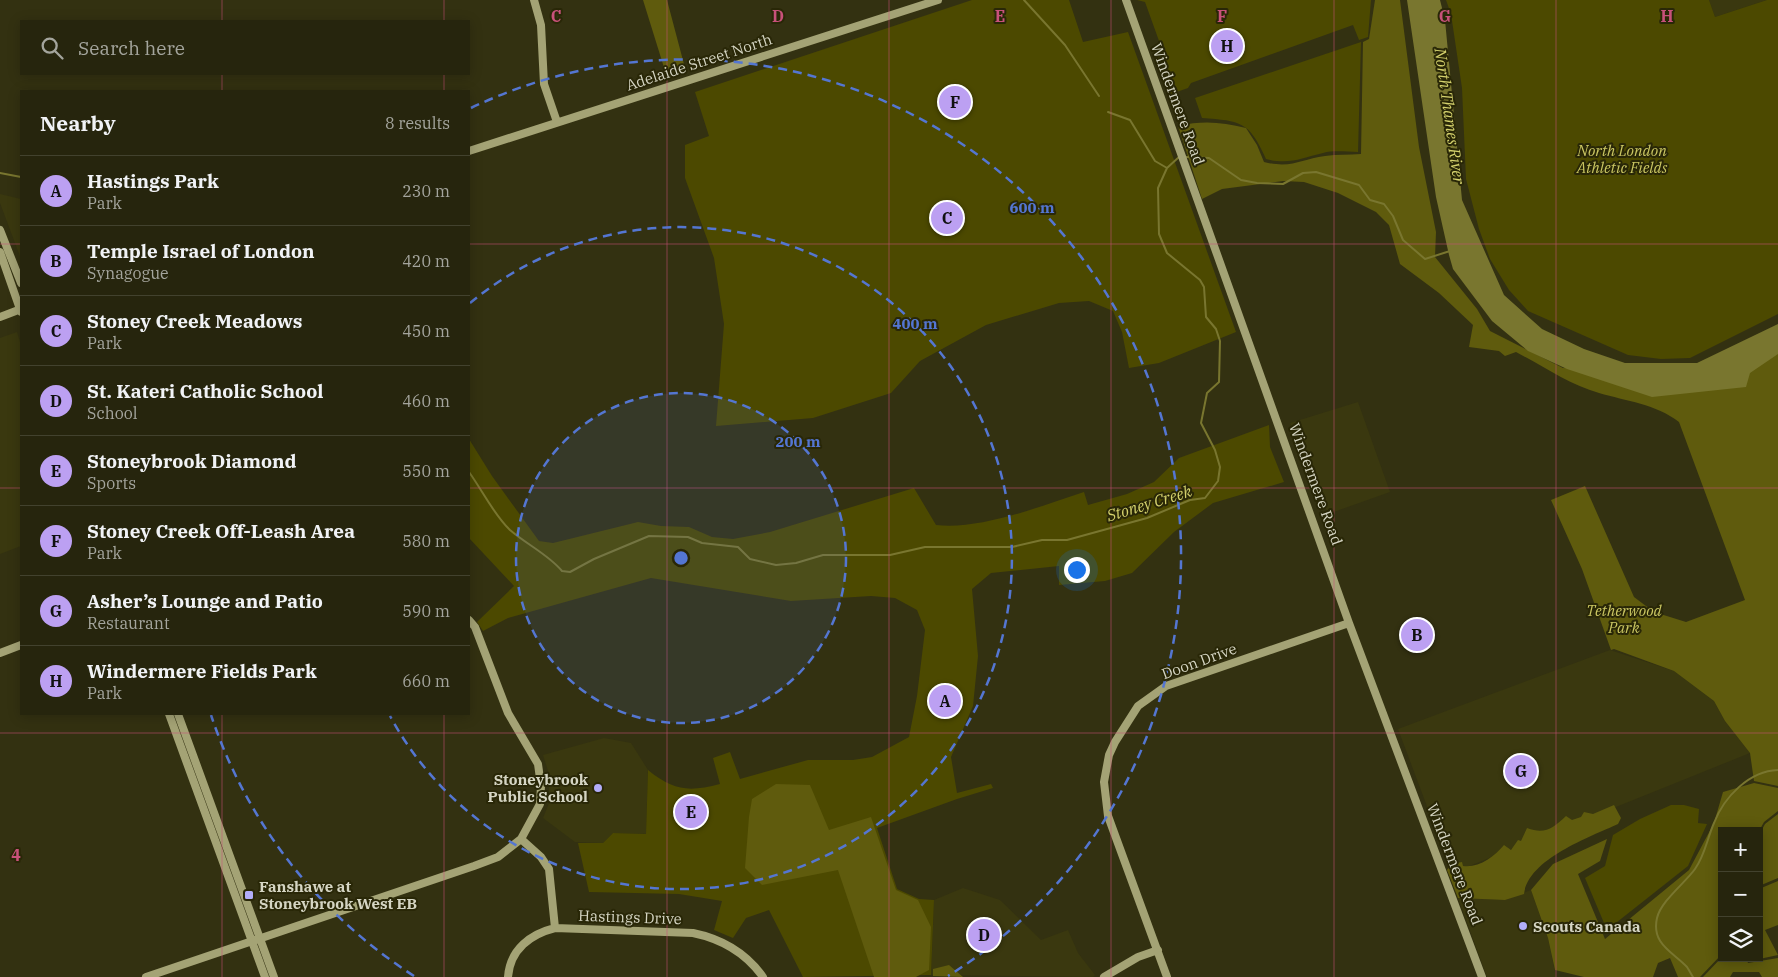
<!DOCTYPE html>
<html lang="en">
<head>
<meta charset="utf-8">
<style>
	:root { --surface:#26250d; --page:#2e2d16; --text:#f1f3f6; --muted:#a4a59d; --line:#42422e; --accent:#bca0f2 }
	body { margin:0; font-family:"IBM Plex Serif",serif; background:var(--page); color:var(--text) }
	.controls { position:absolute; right:15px; bottom:15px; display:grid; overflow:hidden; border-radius:0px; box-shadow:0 2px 12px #0003 }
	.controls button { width:45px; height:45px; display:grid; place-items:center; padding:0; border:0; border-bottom:1px solid var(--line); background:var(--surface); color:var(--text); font:25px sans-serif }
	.you { position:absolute; left:1076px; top:569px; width:18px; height:18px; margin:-12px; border:4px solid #fff; border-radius:50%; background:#1a73e8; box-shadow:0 0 0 8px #1a73e833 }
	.badge { display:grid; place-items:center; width:32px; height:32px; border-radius:50%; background:var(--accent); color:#111; font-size:16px; font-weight:700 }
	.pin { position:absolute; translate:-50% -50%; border:2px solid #fff; box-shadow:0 1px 5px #0006 }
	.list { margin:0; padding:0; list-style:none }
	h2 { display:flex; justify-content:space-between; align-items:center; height:65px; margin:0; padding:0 20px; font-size:21px }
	h2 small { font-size:16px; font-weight:400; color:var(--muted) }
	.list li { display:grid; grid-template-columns:32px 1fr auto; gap:15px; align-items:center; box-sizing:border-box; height:70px; padding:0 20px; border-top:1px solid var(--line) }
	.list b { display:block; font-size:19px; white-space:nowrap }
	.list p { margin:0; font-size:16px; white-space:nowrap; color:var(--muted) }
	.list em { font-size:16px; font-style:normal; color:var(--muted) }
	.icon { flex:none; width:28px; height:28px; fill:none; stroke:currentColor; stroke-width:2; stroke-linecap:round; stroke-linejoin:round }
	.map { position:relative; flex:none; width:1778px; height:977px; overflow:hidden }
	.search { position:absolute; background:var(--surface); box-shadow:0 2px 12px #0003; left:20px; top:20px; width:450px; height:55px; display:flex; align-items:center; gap:12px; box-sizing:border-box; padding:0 18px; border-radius:0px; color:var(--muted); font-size:19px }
	.panel { position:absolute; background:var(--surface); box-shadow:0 2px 12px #0003; left:20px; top:90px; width:450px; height:625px; border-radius:0px }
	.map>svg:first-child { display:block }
	.built { fill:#3a380f }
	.green { fill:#4c4900 }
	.forest { fill:#5f5b0d }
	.water { fill:#79762f }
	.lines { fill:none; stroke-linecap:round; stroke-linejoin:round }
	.stream { stroke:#79762f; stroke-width:2 }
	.secondary { stroke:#a4a375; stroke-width:8 }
	.grid { fill:none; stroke:#c8517a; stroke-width:1; stroke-opacity:0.55 }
	.ring { fill:none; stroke:#5476d2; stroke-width:2.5; stroke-dasharray:9 6 }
	.poi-dot { fill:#b2adf9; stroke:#292707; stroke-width:2 }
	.labels { text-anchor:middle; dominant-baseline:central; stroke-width:4; stroke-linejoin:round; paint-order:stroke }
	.street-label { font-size:15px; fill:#d5d5c3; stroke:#292707 }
	.park-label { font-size:15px; font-style:italic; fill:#cac662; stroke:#292707 }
	.poi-label { font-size:15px; font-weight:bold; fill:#d5d5c3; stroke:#292707; text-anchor:start }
	.water-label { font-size:16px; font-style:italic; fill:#d5d26d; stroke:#292707 }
	.grid-label { font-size:16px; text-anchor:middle; font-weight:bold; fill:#c8517a; stroke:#292707; stroke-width:4; stroke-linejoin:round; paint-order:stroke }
	.centre { fill:#5476d2; stroke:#292707; stroke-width:2.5 }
	.ring-label { font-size:15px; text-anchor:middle; font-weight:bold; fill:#5476d2; stroke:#292707; stroke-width:4; stroke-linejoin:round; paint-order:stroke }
</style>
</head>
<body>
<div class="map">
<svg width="1778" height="977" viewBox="0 0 1778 977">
	<rect width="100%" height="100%" fill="#333111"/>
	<!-- built -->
	<path class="built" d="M 1709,0 L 1767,0 L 1715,17 Z
		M 0,194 L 21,199 L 21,259 L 0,203 Z
		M 17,332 L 21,345 L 21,546 L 0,554 L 0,338 Z
		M 1358,402 L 1390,492 L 1328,514 L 1290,423 Z
		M 1610,650 L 1674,671 L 1714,701 L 1725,721 L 1750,753 L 1452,873 L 1398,729 Z
		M 604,738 L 631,743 L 648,770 L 646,834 L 613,833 L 603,843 L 575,842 L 543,818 L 549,803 L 549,774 L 543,755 Z
		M 963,888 L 1000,900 L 1041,940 L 1068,930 L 1078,953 L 1095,975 L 1093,977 L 931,975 L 934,900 Z
		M 1531,890 L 1548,938 L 1556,977 L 1487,977 L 1458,898 L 1505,900 Z"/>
	<!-- green -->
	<path class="green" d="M 972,0 L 1069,0 L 1083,42 L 1128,32 L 1236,332 L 1159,363 L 1129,368 L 1122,332 L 1113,311 L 1089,301 L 1059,303 L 986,325 L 920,361 L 891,393 L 813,418 L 716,426 L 724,324 L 714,258 L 685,178 L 685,145 L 709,136 L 695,92 Z
		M 1137,0 L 1371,0 L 1368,37 L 1359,40 L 1353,25 L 1191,83 L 1188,88 L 1168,95 L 1156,60 L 1163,52 L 1145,2 Z
		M 1446,0 L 1709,0 L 1715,17 L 1767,0 L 1778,0 L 1778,314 L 1690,358 L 1661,359 L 1628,355 L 1528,311 L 1509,290 L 1490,259 L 1479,229 L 1466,179 L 1462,88 L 1451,14 Z
		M 1361,42 L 1358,152 C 1347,152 1334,150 1323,153 C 1301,158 1290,165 1266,159 C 1249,121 1241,121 1202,118 L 1195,98 Z
		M 1269,425 L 1270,447 L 1284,482 L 1213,503 L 1174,532 L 1132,573 L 1105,581 L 1059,585 L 1059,566 L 991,573 L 972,589 L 978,656 L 973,706 L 951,757 L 957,793 L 991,784 L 993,788 L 957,799 L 877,828 L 897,889 L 919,899 L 934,900 L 931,975 L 803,977 L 769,910 L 746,918 L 733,938 L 714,930 L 722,901 L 679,894 L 589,892 L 578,843 L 603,843 L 613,833 L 646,834 L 648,770 C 674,791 689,792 720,784 L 713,758 L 730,752 L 740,779 L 808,760 L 853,760 L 872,757 L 909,737 L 917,696 L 925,630 L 917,610 L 895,598 L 871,596 L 791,601 L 651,578 L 508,618 L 483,631 L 477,622 L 514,586 L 469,538 L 469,439 L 492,476 L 539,541 L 553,543 L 638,522 L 661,526 L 689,527 L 712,537 L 733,539 L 770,532 L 914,488 L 936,525 C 982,530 1040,506 1084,492 L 1088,505 L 1127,494 L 1154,482 L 1179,458 Z
		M 1671,805 L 1684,805 L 1699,809 L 1698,823 L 1707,824 L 1688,866 L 1607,930 L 1585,878 L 1605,866 L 1613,835 L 1640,819 Z"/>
	<!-- forest -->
	<path class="forest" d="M 643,0 L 667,0 L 685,68 L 666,74 Z
		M 1375,0 L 1400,0 L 1419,147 L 1436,232 L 1435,257 L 1477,309 L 1490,331 L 1563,368 L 1747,371 L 1778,350 L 1778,786 L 1754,781 L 1750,753 L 1725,721 L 1714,701 L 1674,671 L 1614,649 L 1611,650 L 1582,569 L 1551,500 L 1585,486 L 1634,597 L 1654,612 L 1686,622 L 1745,600 L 1679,422 C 1656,404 1626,401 1599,393 C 1570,385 1543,366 1516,352 L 1505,356 L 1499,351 L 1469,347 L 1473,325 L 1439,293 L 1400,264 L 1389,225 L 1376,212 L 1338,193 L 1304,182 L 1283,181 L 1222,189 L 1202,199 L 1178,126 C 1203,120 1222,122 1246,128 L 1257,145 L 1264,162 C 1292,169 1301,159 1325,156 C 1337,154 1349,155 1361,154 L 1363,42 L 1369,39 Z
		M 1754,783 L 1778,788 L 1778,811 L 1764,822 L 1759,831 L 1722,831 L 1722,954 L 1700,977 L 1678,977 L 1670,958 L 1658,963 L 1653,977 L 1584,977 L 1555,970 L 1548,938 L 1531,890 L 1553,864 L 1607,839 L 1600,861 L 1578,874 L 1605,939 L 1689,870 L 1714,823 L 1723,792 Z
		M 776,784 L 810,785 L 829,830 L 871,817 L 896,890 L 918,900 L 931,927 L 929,970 L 916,977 L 874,977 L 838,870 L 762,885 L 745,868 L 749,817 L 752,799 Z
		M 1614,805 L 1621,818 L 1618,824 C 1590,837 1528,859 1524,894 L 1505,900 L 1458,898 L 1447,870 L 1451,864 L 1462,862 L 1463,866 C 1479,868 1494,857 1504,845 L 1511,850 L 1518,840 L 1521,841 L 1527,828 C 1545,835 1553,828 1566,816 L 1572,820 L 1581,817 L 1584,812 L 1593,814 Z
		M 1778,814 L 1778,878 L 1759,886 L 1759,835 L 1765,824 Z
		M 1778,881 L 1778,925 L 1765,930 L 1778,955 L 1750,961 L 1749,958 L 1759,958 L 1759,889 Z
		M 1722,957 L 1746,958 L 1748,963 L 1778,958 L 1778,977 L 1762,977 L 1759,972 L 1733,972 L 1730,977 L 1703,977 Z
		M 949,965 L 963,977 L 933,976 L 933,969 Z"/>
	<!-- water -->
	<path class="water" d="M 1407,0 L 1440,0 L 1445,20 L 1462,200 L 1504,295 L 1542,329 L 1584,349 L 1625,363 L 1697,363 L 1778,324 L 1778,354 L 1750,373 L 1746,387 L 1652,397 L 1567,369 L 1528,351 L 1492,321 L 1453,269 L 1449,255 L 1436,197 Z"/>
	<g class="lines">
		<!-- stream -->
		<path class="stream" d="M 1024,0 L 1065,45 L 1099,96
			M 1108,112 L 1130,120 L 1155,161 L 1167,168
			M 1186,157 L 1209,158 L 1241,180 L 1257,183 L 1283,184 L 1303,173 L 1316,172 L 1359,185 L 1370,200 L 1384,204 L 1393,216 L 1403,240 L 1425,259 L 1450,251
			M 0,173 L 21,177
			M 469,472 C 482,490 494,515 510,530 C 526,544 549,555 562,571 L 570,572 L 594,559 L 649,536 L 688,537 L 702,543 L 738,547 L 750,559 L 776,565 L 796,563 L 823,555 L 890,555 L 925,547 L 1012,547 L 1042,540 L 1067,540 L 1147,518 L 1190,500 L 1205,498 L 1218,481 L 1220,467 L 1215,450 L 1201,423 L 1207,393 L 1219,382 L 1220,341 L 1216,329 L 1206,317 L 1204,287 L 1200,280 L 1167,253 L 1159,234 L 1158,188 L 1167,168 L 1179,157
			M 1693,977 C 1691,974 1689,970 1687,967 C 1673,952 1651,944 1657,918 C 1661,901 1685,883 1695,869 C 1705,855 1707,839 1714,823 C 1724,797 1749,771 1778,770"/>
		<!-- secondary -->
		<path class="secondary" d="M 534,0 L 541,25 L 544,84 L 557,122
			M 1126,0 L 1349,623 L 1482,977
			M 469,151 L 938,0
			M 0,230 L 21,283
			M 0,252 L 21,312
			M 0,317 L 21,309
			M 0,653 L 21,645
			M 169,714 L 265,977
			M 178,714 L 274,977
			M 521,839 L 541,857 L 549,869 L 555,928
			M 146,977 L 474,866 L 498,857 L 521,839 L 540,804 L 541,786 L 538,764 L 508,713 L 475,627 L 469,620
			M 508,977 C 510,949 531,934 555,928 L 693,933 C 722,939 746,953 763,977
			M 1104,977 L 1138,957 L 1158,950
			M 1167,977 L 1108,816 L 1104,782 L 1109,755 L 1115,742 L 1138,706 L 1166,686 L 1349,623"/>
	</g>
	<!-- grid -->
	<path class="grid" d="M 222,0 L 222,21M 444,0 L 444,21M 667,0 L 667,977M 889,0 L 889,977M 1111,0 L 1111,977M 1334,0 L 1334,977M 1556,0 L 1556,977M 222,74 L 222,91M 444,74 L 444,91M 0,244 L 21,244M 469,244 L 1778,244M 0,488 L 21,488M 469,488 L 1778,488M 222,714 L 222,977M 444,714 L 444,977M 0,733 L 1778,733"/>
	<!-- distance rings -->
	<circle cx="681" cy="558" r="165" fill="#5476d2" fill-opacity=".12"/>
	<g class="ring">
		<circle cx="681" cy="558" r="165"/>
		<path d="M470 303A331 331 0 1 1 390 716"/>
		<path d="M414 976A496 496 0 0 1 211 715M471 108A496 496 0 0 1 948 976"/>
	</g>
	<!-- markers -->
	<g class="poi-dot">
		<circle cx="598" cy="788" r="5"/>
		<rect x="244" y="890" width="10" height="10" rx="2.5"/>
		<circle cx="1523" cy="926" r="5"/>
	</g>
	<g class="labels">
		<!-- street labels -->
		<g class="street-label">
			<text transform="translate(699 62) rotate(-18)">Adelaide Street North</text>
			<text transform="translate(1178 104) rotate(70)">Windermere Road</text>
			<text transform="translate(1316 484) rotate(70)">Windermere Road</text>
			<text transform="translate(1199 661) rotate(-20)">Doon Drive</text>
			<text transform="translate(1455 864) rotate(69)">Windermere Road</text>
			<text transform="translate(630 917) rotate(2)">Hastings Drive</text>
		</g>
		<!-- park labels -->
		<g class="park-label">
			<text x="1622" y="150">North London<tspan x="1622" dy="17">Athletic Fields</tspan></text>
			<text x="1624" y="610">Tetherwood<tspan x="1624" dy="17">Park</tspan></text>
		</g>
		<!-- poi labels -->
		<g class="poi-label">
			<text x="588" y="779" text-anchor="end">Stoneybrook<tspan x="588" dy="17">Public School</tspan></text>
			<text x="259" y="886">Fanshawe at<tspan x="259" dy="17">Stoneybrook West EB</tspan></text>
			<text x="1533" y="926">Scouts Canada</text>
		</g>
		<!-- water labels -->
		<g class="water-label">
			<text transform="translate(1450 116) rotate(82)">North Thames River</text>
			<text transform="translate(1149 503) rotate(-17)">Stoney Creek</text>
		</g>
	</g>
	<g class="grid-label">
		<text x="556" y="22">C</text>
		<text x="778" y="22">D</text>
		<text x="1000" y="22">E</text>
		<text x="1222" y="22">F</text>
		<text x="1445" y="22">G</text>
		<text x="1667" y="22">H</text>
		<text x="16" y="861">4</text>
	</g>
	<circle cx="681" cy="558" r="8" class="centre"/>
	<g class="ring-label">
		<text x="1032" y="213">600 m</text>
		<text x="915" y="329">400 m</text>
		<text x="798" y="447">200 m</text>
	</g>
</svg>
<div class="controls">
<button>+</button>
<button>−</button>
<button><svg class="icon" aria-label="layers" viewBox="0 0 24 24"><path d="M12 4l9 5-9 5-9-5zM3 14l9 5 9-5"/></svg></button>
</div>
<div class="you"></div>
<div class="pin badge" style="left:945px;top:701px">A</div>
<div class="pin badge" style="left:1417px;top:635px">B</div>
<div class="pin badge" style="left:947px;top:218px">C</div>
<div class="pin badge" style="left:984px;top:935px">D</div>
<div class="pin badge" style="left:691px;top:812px">E</div>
<div class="pin badge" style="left:955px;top:102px">F</div>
<div class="pin badge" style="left:1521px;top:771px">G</div>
<div class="pin badge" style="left:1227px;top:46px">H</div>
<div class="search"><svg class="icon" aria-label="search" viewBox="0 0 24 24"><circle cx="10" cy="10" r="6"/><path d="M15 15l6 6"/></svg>Search here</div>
<section class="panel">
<h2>Nearby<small>8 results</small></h2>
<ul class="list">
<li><span class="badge">A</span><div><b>Hastings Park</b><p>Park</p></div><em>230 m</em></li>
<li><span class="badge">B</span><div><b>Temple Israel of London</b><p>Synagogue</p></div><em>420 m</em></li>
<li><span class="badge">C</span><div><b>Stoney Creek Meadows</b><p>Park</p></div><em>450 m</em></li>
<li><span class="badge">D</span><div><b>St. Kateri Catholic School</b><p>School</p></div><em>460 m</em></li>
<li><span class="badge">E</span><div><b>Stoneybrook Diamond</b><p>Sports</p></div><em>550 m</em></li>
<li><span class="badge">F</span><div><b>Stoney Creek Off-Leash Area</b><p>Park</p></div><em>580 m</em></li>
<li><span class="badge">G</span><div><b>Asher’s Lounge and Patio</b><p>Restaurant</p></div><em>590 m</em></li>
<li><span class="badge">H</span><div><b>Windermere Fields Park</b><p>Park</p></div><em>660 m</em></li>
</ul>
</section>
</div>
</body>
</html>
